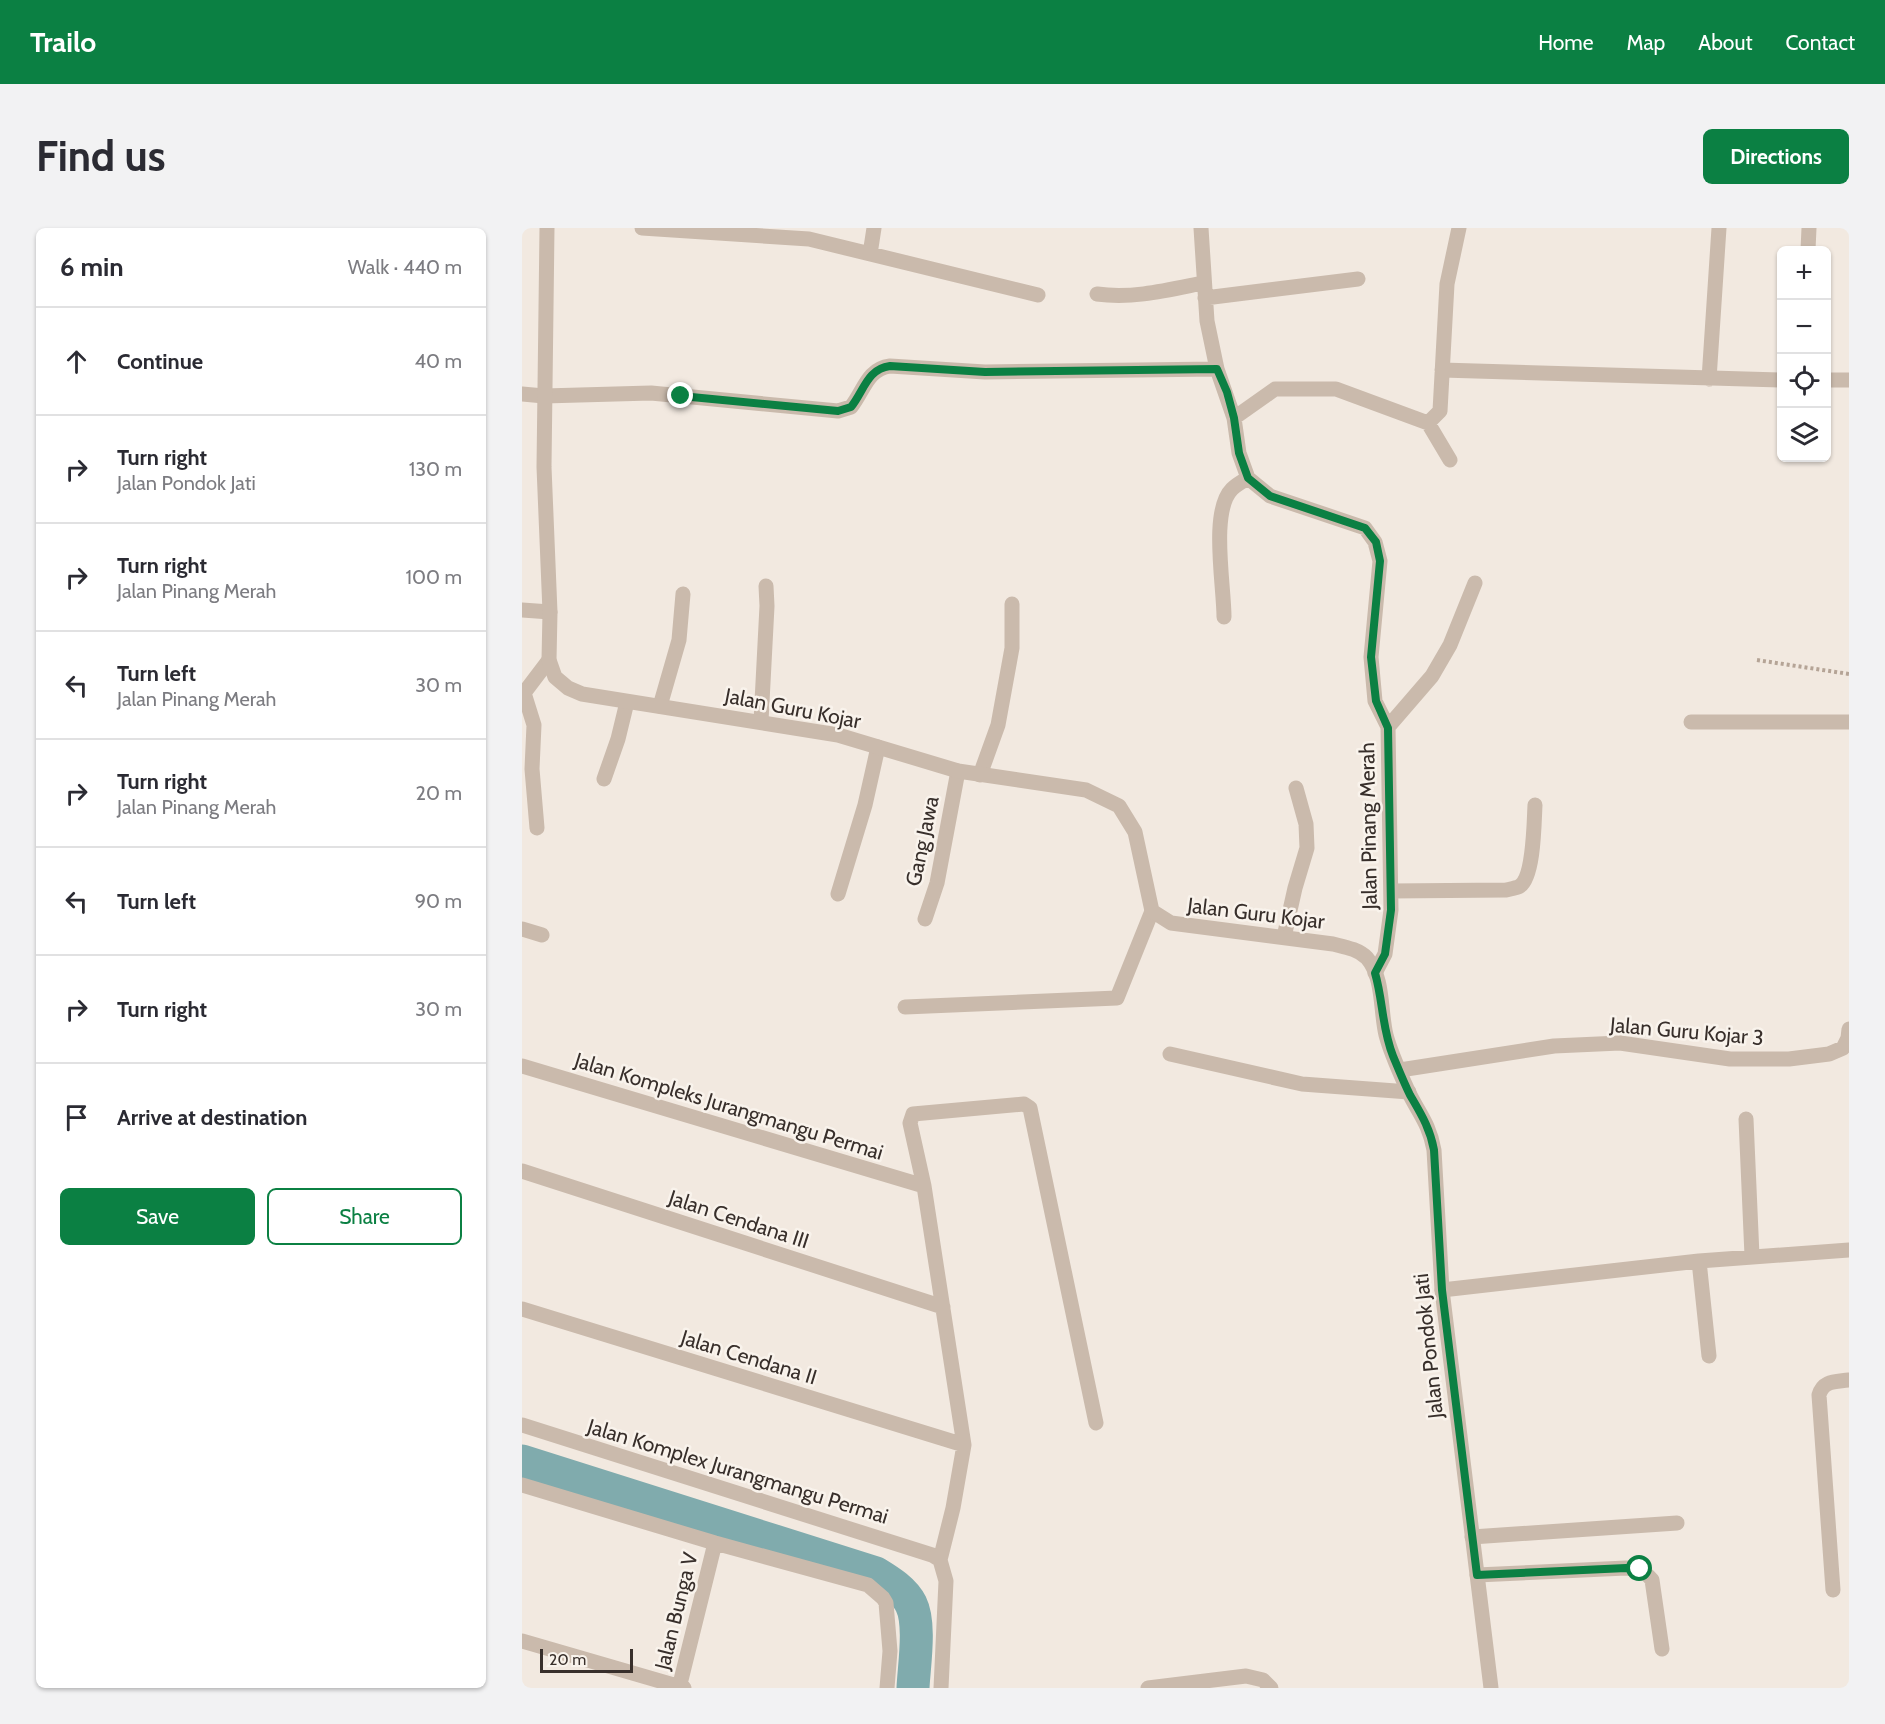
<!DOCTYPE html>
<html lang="en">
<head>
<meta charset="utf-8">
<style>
	:root { --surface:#fff; --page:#f2f2f3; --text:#2b2b33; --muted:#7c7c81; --line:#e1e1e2; --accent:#0b8043 }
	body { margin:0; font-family:Cabin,sans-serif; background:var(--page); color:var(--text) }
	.controls { position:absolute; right:18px; top:18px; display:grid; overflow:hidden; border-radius:9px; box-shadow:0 2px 4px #0004 }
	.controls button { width:54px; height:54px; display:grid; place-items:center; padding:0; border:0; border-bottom:2px solid var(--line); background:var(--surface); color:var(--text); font:30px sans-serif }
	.scale { position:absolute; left:18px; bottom:15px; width:93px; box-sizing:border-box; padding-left:6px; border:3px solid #382f2b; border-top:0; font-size:16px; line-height:21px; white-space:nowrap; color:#382f2b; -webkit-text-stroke:4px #f9f3ec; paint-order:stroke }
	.stop { position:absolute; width:18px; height:18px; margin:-14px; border:4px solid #0b8043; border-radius:50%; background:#fff }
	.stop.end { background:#0b8043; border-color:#fff; box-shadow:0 2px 6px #0008 }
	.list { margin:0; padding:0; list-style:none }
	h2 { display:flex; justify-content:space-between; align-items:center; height:78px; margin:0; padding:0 24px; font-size:26px }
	h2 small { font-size:20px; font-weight:400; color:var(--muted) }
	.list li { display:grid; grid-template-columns:39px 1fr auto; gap:18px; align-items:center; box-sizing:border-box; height:108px; padding:0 24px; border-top:2px solid var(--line) }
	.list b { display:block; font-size:22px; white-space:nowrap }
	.list p { margin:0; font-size:20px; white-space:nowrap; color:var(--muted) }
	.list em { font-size:20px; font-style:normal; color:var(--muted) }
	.actions { display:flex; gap:12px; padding:18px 24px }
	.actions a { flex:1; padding:14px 0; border:2px solid var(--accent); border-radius:9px; text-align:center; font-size:21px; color:var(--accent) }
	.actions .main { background:var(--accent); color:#fff }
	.icon { flex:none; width:33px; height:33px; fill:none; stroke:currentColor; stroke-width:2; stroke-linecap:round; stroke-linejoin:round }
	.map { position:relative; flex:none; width:1327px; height:1460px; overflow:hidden; border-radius:9px }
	header { display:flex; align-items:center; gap:36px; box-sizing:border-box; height:84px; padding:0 30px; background:var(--accent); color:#fff }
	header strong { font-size:28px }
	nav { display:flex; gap:33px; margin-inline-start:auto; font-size:21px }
	.intro { display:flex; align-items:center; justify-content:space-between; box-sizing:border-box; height:144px; padding:0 36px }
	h1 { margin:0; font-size:42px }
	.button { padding:15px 27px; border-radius:9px; background:var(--accent); color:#fff; font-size:21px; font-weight:700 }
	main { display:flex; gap:36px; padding:0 36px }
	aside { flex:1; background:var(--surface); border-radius:9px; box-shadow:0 2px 4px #0004 }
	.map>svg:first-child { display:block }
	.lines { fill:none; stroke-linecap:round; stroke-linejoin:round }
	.canal { stroke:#80abad; stroke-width:33 }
	.path { stroke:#b5a496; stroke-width:4; stroke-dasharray:3 3; stroke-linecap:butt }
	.minor { stroke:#cabaac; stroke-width:15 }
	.tertiary { stroke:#cabaac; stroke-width:15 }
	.route { stroke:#0b8043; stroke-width:8 }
	.labels { text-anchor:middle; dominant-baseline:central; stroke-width:5; stroke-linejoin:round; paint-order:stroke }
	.street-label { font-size:21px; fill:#382f2b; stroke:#f9f3ec }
</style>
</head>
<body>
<header>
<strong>Trailo</strong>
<nav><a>Home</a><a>Map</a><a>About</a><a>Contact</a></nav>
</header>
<div class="intro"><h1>Find us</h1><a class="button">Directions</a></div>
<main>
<aside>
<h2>6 min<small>Walk · 440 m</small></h2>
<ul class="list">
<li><svg class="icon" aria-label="ahead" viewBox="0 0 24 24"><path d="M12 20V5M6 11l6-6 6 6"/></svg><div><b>Continue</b></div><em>40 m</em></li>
<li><svg class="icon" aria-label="right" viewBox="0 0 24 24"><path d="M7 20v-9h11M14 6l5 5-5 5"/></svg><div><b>Turn right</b><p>Jalan Pondok Jati</p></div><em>130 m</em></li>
<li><svg class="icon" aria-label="right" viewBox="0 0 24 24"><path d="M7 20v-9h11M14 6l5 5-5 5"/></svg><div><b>Turn right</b><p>Jalan Pinang Merah</p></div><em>100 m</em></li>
<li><svg class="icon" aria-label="left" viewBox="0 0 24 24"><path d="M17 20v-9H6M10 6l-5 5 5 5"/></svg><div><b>Turn left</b><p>Jalan Pinang Merah</p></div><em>30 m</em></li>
<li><svg class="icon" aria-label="right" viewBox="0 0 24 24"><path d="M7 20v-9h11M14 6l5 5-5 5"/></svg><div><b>Turn right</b><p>Jalan Pinang Merah</p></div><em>20 m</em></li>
<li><svg class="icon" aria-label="left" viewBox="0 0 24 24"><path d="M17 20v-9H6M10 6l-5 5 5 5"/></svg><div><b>Turn left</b></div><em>90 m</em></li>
<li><svg class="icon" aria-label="right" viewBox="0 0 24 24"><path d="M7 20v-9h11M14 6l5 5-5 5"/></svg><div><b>Turn right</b></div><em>30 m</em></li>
<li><svg class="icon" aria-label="arrive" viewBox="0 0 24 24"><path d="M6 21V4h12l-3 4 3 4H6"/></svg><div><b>Arrive at destination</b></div></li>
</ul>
<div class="actions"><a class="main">Save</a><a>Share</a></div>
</aside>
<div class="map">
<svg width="1327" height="1460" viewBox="0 0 1327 1460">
	<rect width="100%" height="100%" fill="#f2e9e0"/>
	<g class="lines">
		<!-- canal -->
		<path class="canal" d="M 0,1233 L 354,1345 C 367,1353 382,1362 389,1376 C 399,1396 392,1438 391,1460"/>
		<!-- path -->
		<path class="path" d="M 1235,432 L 1327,446"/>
		<!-- minor -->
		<path class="minor" d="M 120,0 L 287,11 L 516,67
			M 679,0 L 685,93 L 695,141 L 712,190 L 717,225 L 726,250 L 748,268 L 843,300 L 853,314 L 858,333 L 849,429 L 853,473 L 866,499 L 869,682 L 863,726 L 853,745
			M 1286,22 L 1287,0
			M 348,26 L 352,0
			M 575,66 C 611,71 646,62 681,55
			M 683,70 L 836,51
			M 920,142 L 1260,152
			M 1187,151 L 1197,0
			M 1304,152 L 1327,152
			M 0,166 L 22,168 L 129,165 L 316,183 L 329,179 C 342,163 345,141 368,138 L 463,144 L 695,141
			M 712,190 L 753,161 L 814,161 L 906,195 L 928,232
			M 906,195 L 918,183 L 925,56 L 937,0
			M 0,382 L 28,384
			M 702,389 C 702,357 688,283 710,261 C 715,256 721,253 726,250
			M 138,478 L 157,412 L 161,366
			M 239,493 L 245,378 L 244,358
			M 1169,494 L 1327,494
			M 866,499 L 910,448 L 928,417 L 953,355
			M 458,547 L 476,497 L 490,420 L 490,376
			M 82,551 L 96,511 L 105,474
			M 15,600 L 10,541 L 12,497 L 2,465 L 27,432
			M 869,663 L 984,662 C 988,661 995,660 998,658 C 1012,648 1012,594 1013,577
			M 316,666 L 343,577 L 356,519
			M 403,691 L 415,655 L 436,543
			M 0,701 L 20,707
			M 762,709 L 773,660 L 785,620 L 784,596 L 774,560
			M 383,779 L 595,770 L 630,683
			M 648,826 L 780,856 L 887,864
			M 0,838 L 402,958
			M 878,842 L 1032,818 L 1098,815 L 1208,831 L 1267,831 L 1307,826 L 1321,820 L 1326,810 L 1327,801
			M 1224,891 L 1230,1028
			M 0,943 L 421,1079
			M 1177,1033 L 1187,1128
			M 920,1062 L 1177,1033 L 1327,1022
			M 0,1081 L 442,1217
			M 0,1197 L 410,1327 L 418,1332 L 424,1353 L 419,1460
			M 0,1257 L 193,1315 L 346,1357 L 361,1370 L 364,1375 L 368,1423 L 365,1460
			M 950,1309 L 1155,1295
			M 418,1332 L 431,1280 L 442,1217 L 402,958 L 388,895 L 391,886 L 502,876 L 508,880 L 574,1195
			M 955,1347 L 1104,1340 C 1116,1341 1122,1342 1130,1352 L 1140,1421
			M 1311,1362 L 1297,1167 C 1301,1152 1314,1154 1327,1152
			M 0,1413 L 162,1460
			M 157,1460 L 193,1315
			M 626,1460 L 724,1448 L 741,1452 L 749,1460"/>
		<!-- tertiary -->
		<path class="tertiary" d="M 25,0 L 22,239 L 28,384 L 27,432 L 33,449 L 46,460 L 60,466 L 316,507 L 436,543 L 564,562 L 597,578 L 613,604 L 630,683 L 649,695 L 811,716 C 823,719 836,721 845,730 C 862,750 858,782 864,807 C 869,826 878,845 886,863 C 897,886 907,895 912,922 L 920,1062 L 969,1460"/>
	</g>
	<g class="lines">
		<!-- route -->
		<path class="route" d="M 159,168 L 316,183 L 329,179 C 342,163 345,141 368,138 L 463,144 L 695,141 L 705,164 L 712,190 L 717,225 L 726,250 L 748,268 L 843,300 L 854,314 L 858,333 L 849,429 L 854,473 L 866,500 L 869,682 L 863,726 L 853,745 C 861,772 860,801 871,828 C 876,840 882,855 888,867 C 899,886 908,900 912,922 L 920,1062 L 955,1347 L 1104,1340 L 1118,1341"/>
	</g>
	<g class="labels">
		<!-- street labels -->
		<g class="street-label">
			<text transform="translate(271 480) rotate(11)">Jalan Guru Kojar</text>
			<text transform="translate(846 598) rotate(-91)">Jalan Pinang Merah</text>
			<text transform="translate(400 613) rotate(-78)">Gang Jawa</text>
			<text transform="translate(734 685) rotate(7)">Jalan Guru Kojar</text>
			<text transform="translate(1165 803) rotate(5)">Jalan Guru Kojar 3</text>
			<text transform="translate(207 878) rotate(17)">Jalan Kompleks Jurangmangu Permai</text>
			<text transform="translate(217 991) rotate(18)">Jalan Cendana III</text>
			<text transform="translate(906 1118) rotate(-96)">Jalan Pondok Jati</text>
			<text transform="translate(227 1129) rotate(17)">Jalan Cendana II</text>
			<text transform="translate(216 1243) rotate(17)">Jalan Komplex Jurangmangu Permai</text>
			<text transform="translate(154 1383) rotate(-76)">Jalan Bunga V</text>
		</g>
	</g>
</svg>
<div class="controls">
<button>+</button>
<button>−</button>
<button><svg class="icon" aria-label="locate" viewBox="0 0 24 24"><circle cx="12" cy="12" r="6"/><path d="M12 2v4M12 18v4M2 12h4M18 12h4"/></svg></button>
<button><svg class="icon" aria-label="layers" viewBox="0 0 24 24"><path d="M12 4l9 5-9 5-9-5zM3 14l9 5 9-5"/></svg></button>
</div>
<div class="scale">20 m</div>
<div class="stop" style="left:1118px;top:1341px"></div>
<div class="stop end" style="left:159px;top:168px"></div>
</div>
</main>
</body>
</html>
